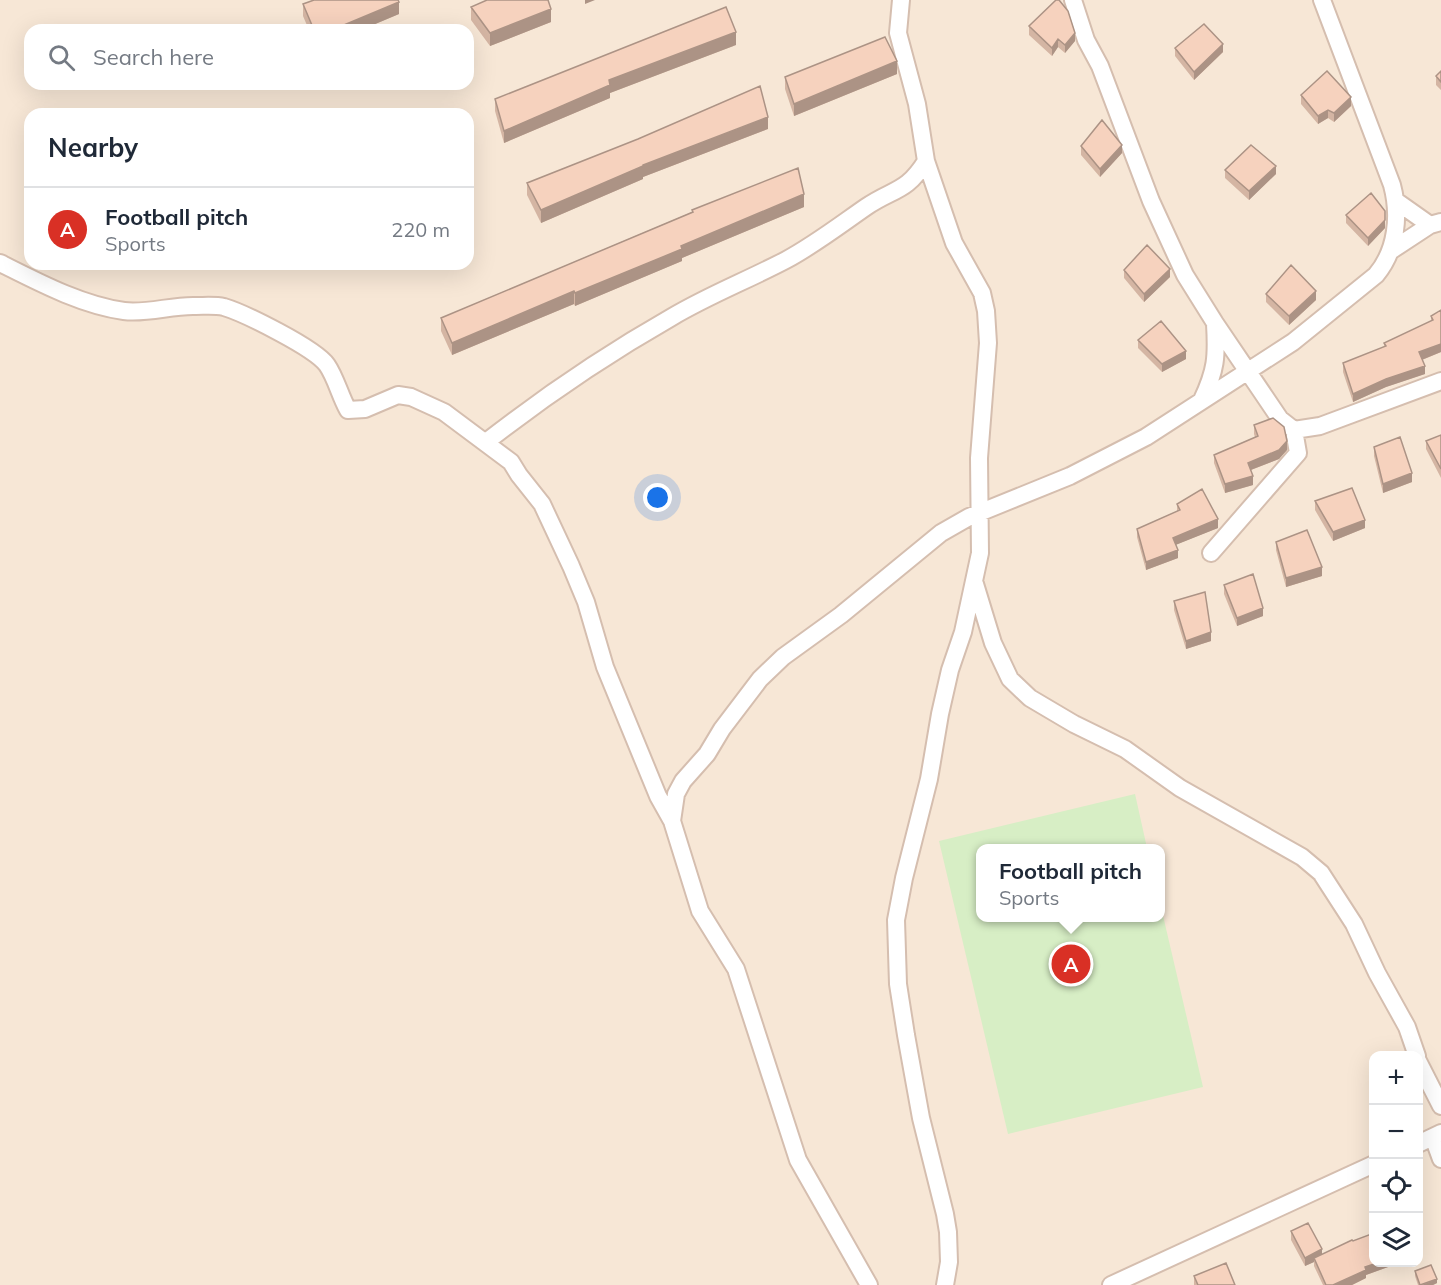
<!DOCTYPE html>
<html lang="en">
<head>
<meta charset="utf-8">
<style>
	:root { --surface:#fff; --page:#f6f6f7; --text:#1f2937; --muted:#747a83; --line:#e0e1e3; --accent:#d93025 }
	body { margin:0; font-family:Mulish,sans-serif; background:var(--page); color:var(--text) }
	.controls { position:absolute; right:18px; bottom:18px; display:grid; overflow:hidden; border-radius:12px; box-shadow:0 6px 24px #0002 }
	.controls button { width:54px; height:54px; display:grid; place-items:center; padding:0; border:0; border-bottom:2px solid var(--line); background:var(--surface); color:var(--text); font:30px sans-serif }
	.you { position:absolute; left:658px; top:498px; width:21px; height:21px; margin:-15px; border:4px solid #fff; border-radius:50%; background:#1a73e8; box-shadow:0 0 0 9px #1a73e833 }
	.badge { display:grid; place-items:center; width:39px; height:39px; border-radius:50%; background:var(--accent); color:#fff; font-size:20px; font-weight:700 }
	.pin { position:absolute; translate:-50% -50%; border:3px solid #fff; box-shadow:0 2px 6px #0006 }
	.popup { position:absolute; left:976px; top:844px; width:189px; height:78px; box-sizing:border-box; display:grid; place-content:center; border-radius:12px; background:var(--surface); filter:drop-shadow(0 2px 4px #0005); font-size:20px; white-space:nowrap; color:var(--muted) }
	.popup b { font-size:22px; color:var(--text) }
	.popup::after { content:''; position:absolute; left:50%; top:100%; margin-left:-12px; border:12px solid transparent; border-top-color:var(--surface) }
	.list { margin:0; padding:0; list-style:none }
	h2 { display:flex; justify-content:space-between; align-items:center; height:78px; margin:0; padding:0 24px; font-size:26px }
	h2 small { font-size:20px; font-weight:400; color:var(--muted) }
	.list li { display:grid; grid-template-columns:39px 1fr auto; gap:18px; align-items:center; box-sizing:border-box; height:84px; padding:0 24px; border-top:2px solid var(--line) }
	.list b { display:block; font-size:22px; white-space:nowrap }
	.list p { margin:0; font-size:20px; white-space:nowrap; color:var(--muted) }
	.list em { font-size:20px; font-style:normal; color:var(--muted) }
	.icon { flex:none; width:33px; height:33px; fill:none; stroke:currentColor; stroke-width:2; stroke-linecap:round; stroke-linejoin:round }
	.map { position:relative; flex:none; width:1441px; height:1285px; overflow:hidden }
	.search { position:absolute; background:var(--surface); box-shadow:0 6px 24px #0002; left:24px; top:24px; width:450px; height:66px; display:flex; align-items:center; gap:15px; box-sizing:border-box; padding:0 21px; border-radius:18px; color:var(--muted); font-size:22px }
	.panel { position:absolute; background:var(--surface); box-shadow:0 6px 24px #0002; left:24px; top:108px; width:450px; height:162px; border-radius:18px }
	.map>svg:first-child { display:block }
	.residential { fill:#f7e7d6; fill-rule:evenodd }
	.green { fill:#d7eec5 }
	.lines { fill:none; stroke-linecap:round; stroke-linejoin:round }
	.minor-casing { stroke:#d5beaf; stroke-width:20 }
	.minor { stroke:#fff; stroke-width:16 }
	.wall { fill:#d4b5a3 }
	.shaded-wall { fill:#ac9385 }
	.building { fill:#f6d2be; stroke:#ac9385; stroke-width:1.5 }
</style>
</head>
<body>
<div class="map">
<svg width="1441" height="1285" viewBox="0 0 1441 1285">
	<rect width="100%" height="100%" fill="#fef5e9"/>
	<!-- residential -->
	<path class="residential" d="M 0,0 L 1441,0 L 1441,1285 L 0,1285 ZM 30,30 L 468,30 L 468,84 L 30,84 ZM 30,114 L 468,114 L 468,264 L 30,264 ZM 981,848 L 1161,848 L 1161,918 L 981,918 ZM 1374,1056 L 1418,1056 L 1418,1262 L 1374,1262 Z"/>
	<!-- green -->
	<path class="green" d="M 1135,794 L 1147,848 L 981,848 L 981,918 L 1161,918 L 1161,907 L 1203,1087 L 1008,1134 L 939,841 Z"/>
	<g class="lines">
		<defs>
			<path id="minor" d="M 901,0 L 898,33 L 917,104 L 926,161 L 954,243 L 982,293 L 986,311 L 988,343 L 979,458 L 980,553 L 963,632 L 950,670 L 940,714 L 929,779 L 904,878 L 896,920 L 898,984 L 906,1035 L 921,1118 L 945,1214 L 948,1232 L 949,1262 L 945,1285
				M 1073,0 L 1086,40 L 1100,66 L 1151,201 L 1185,275 L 1215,323 L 1280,419 L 1294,430 L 1320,426 L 1441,381
				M 1396,201 L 1430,225
				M 1392,250 L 1430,225 L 1441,222
				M 0,263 C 38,282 81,305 124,311 C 148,314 172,305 196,306 C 205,306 215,305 224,307 C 244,313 315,348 327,365 C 336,378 340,396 348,410 L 365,409 L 398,395 L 411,397 L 444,412 L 511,462 L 519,475 L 542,504 L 571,566 L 586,602 L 605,667 L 658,796 L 672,821
				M 1202,400 C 1216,370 1217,357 1215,324
				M 486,442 C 545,396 607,354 672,317 C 709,295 748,280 786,260 C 814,245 840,225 866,207 C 894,188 906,193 926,161
				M 1211,553 L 1298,453 L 1294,430
				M 975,584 L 993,643 L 1010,679 L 1030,698 L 1074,724 L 1125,749 L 1180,788 L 1302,857 L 1321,873 L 1354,924 L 1377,973 L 1407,1027 L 1417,1056
				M 1418,1061 L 1441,1106
				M 1433,1137 L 1441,1159
				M 1418,1144 L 1441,1133
				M 869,1285 L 798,1160 L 736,969 L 700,911 L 672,821 L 676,794 L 683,781 L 707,754 L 722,729 L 760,679 L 783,657 L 841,615 L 941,533 L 969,517 L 1070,476 L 1146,437 L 1293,342 L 1376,275 C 1397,250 1400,215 1392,185 L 1322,0
				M 1111,1285 L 1374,1164"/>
		</defs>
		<!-- minor casing -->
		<use href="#minor" class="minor-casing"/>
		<!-- minor -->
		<use href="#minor" class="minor"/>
	</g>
	<!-- wall -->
	<path class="wall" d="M 303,4 L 399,14 L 361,30 L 309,30 L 303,16 Z
		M 471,7 L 551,22 L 490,46 L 471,20 Z
		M 1029,26 L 1075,41 L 1065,53 L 1058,47 L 1052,56 L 1029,35 Z
		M 736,45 L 610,93 L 610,98 L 504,143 L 495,111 L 495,99 Z
		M 1175,48 L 1223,52 L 1194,80 L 1175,56 Z
		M 1441,71 L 1441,90 L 1436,85 L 1436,76 Z
		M 897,74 L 794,116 L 785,89 L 785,77 Z
		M 1301,95 L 1351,106 L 1334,122 L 1328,118 L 1318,124 L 1301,104 Z
		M 768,129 L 643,177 L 643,179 L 541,223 L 527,195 L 527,183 Z
		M 1081,146 L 1122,153 L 1100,177 L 1081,155 Z
		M 1225,170 L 1276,174 L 1249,200 L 1225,178 Z
		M 804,207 L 682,258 L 682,261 L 575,306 L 574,304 L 452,355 L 441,331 L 441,318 L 692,212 L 692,210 Z
		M 1346,215 L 1385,220 L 1385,228 L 1368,246 L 1346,223 Z
		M 1124,270 L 1170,277 L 1144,302 L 1124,278 Z
		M 1266,294 L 1316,300 L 1289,325 L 1266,302 Z
		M 1441,310 L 1441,352 L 1422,360 L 1425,374 L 1386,387 L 1353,402 L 1343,372 L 1343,363 L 1384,347 L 1384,343 L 1431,321 L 1431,316 Z
		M 1138,340 L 1186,359 L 1162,372 L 1138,348 Z
		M 1254,425 L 1287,450 L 1279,459 L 1251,470 L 1253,485 L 1225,493 L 1214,463 L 1214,455 L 1255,437 L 1254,434 Z
		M 1441,435 L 1441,478 L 1426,449 L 1426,441 Z
		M 1374,447 L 1412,482 L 1383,493 L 1374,456 Z
		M 1315,501 L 1365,528 L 1333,541 L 1315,510 Z
		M 1177,504 L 1218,528 L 1175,545 L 1178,558 L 1146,570 L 1137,537 L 1137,529 L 1177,511 Z
		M 1276,542 L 1322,576 L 1286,587 L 1276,550 Z
		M 1224,585 L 1263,616 L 1237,626 L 1224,594 Z
		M 1174,601 L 1211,641 L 1186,649 L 1174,610 Z
		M 1291,1231 L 1322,1254 L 1374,1263 L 1399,1263 L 1366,1275 L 1366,1278 L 1352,1285 L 1323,1285 L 1314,1266 L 1314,1262 L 1305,1266 L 1291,1240 Z
		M 1415,1271 L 1437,1283 L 1433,1285 L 1418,1285 L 1415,1276 Z
		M 1194,1276 L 1235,1285 L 1194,1285 Z"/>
	<!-- shaded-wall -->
	<path class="shaded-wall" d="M 585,0 L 595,0 L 585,4 Z
		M 399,2 L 399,14 L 361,30 L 332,30 Z
		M 551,9 L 551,22 L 490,46 L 490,33 Z
		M 736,32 L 736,45 L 610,93 L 610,98 L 504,143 L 504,131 L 609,80 Z
		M 1075,33 L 1075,41 L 1065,53 L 1065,45 Z
		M 1058,39 L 1058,47 L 1052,56 L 1052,48 Z
		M 1223,44 L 1223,52 L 1194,80 L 1194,72 Z
		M 897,61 L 897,74 L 794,116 L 794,104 Z
		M 1351,97 L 1351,106 L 1334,122 L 1334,113 Z
		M 1328,110 L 1328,118 L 1318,124 L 1318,116 Z
		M 768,117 L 768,129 L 643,177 L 643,179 L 541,223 L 541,210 L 643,165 Z
		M 1122,145 L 1122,153 L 1100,177 L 1100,169 Z
		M 1276,166 L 1276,174 L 1249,200 L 1249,191 Z
		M 804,194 L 804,207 L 682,258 L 682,261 L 575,306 L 575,293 L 681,246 Z
		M 1385,211 L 1385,228 L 1368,246 L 1368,238 Z
		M 1170,269 L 1170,277 L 1144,302 L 1144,294 Z
		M 574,291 L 574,304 L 452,355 L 452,343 Z
		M 1316,291 L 1316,300 L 1289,325 L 1289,316 Z
		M 1441,344 L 1441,352 L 1419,361 L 1419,352 Z
		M 1186,351 L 1186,359 L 1162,372 L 1162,364 Z
		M 1425,366 L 1425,374 L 1386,387 L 1353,402 L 1353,394 L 1386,379 Z
		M 1287,441 L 1287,450 L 1279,459 L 1248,471 L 1248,463 Z
		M 1412,473 L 1412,482 L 1383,493 L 1383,484 Z
		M 1253,476 L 1253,485 L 1225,493 L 1225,484 Z
		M 1218,519 L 1218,528 L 1173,546 L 1173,538 Z
		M 1365,520 L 1365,528 L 1333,541 L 1333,532 Z
		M 1178,550 L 1178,558 L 1146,570 L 1146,562 Z
		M 1322,567 L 1322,576 L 1286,587 L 1286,578 Z
		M 1263,608 L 1263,616 L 1237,626 L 1237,618 Z
		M 1211,632 L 1211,641 L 1186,649 L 1186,641 Z
		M 1322,1249 L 1322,1258 L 1314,1258 L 1314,1262 L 1305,1266 L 1305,1258 Z
		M 1377,1263 L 1399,1263 L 1366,1275 L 1366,1278 L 1352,1285 L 1333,1285 L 1365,1267 Z
		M 1437,1279 L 1437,1283 L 1433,1285 L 1422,1285 Z"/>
	<!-- building -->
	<path class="building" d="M 314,0 L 398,0 L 399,2 L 332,30 L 314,30 L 303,4 Z
		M 487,0 L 548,0 L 551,9 L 490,33 L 471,7 Z
		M 1056,0 L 1059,0 L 1068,11 L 1075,33 L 1065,45 L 1058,39 L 1052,48 L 1029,26 Z
		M 726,7 L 736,32 L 609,80 L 610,85 L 504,131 L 495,99 Z
		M 1204,24 L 1223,44 L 1194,72 L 1175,48 Z
		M 885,37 L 897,61 L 794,104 L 785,77 Z
		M 1327,71 L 1351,97 L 1334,113 L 1328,110 L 1318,116 L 1301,95 Z
		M 1441,71 L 1441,82 L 1436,76 Z
		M 760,86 L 768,117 L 643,165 L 643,166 L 541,210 L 527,183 L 638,139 Z
		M 1102,120 L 1122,145 L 1100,169 L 1081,146 Z
		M 1251,145 L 1276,166 L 1249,191 L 1225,170 Z
		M 798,168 L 804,194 L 681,246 L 682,249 L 575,293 L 574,291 L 452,343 L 441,318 L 693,212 L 692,210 Z
		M 1371,193 L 1385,211 L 1385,220 L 1368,238 L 1346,215 Z
		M 1147,245 L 1170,269 L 1144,294 L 1124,270 Z
		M 1291,265 L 1316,291 L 1289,316 L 1266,294 Z
		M 1441,310 L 1441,344 L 1419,352 L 1425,366 L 1386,379 L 1353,394 L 1343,363 L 1386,346 L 1384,343 L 1433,320 L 1431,316 Z
		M 1161,321 L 1186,351 L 1162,364 L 1138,340 Z
		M 1273,418 L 1284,427 L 1287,441 L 1279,450 L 1248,463 L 1253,476 L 1225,484 L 1214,455 L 1258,436 L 1254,425 Z
		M 1441,435 L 1441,469 L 1426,441 Z
		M 1400,437 L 1412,473 L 1383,484 L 1374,447 Z
		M 1352,488 L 1365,520 L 1333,532 L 1315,501 Z
		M 1202,489 L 1218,519 L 1173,538 L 1178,550 L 1146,562 L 1137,529 L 1180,510 L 1177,504 Z
		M 1307,530 L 1322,567 L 1286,578 L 1276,542 Z
		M 1253,574 L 1263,608 L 1237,618 L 1224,585 Z
		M 1205,592 L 1211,632 L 1186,641 L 1174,601 Z
		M 1308,1223 L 1322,1249 L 1305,1258 L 1291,1231 Z
		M 1374,1233 L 1374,1263 L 1377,1263 L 1365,1267 L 1366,1270 L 1333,1285 L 1326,1285 L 1314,1258 L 1352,1240 L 1353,1241 Z
		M 1226,1263 L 1235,1285 L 1198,1285 L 1194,1276 Z
		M 1431,1265 L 1437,1279 L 1420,1285 L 1415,1271 Z"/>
</svg>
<div class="controls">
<button>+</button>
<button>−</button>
<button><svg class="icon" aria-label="locate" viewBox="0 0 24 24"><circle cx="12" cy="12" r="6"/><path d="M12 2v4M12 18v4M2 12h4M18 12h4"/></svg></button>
<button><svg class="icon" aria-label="layers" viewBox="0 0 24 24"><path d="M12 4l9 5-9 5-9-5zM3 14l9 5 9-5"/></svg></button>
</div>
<div class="you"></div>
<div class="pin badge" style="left:1071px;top:964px">A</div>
<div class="popup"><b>Football pitch</b>Sports</div>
<div class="search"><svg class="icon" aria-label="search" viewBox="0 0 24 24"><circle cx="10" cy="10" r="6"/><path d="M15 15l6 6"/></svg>Search here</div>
<section class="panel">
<h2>Nearby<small></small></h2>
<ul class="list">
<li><span class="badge">A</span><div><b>Football pitch</b><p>Sports</p></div><em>220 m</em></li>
</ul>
</section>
</div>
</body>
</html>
